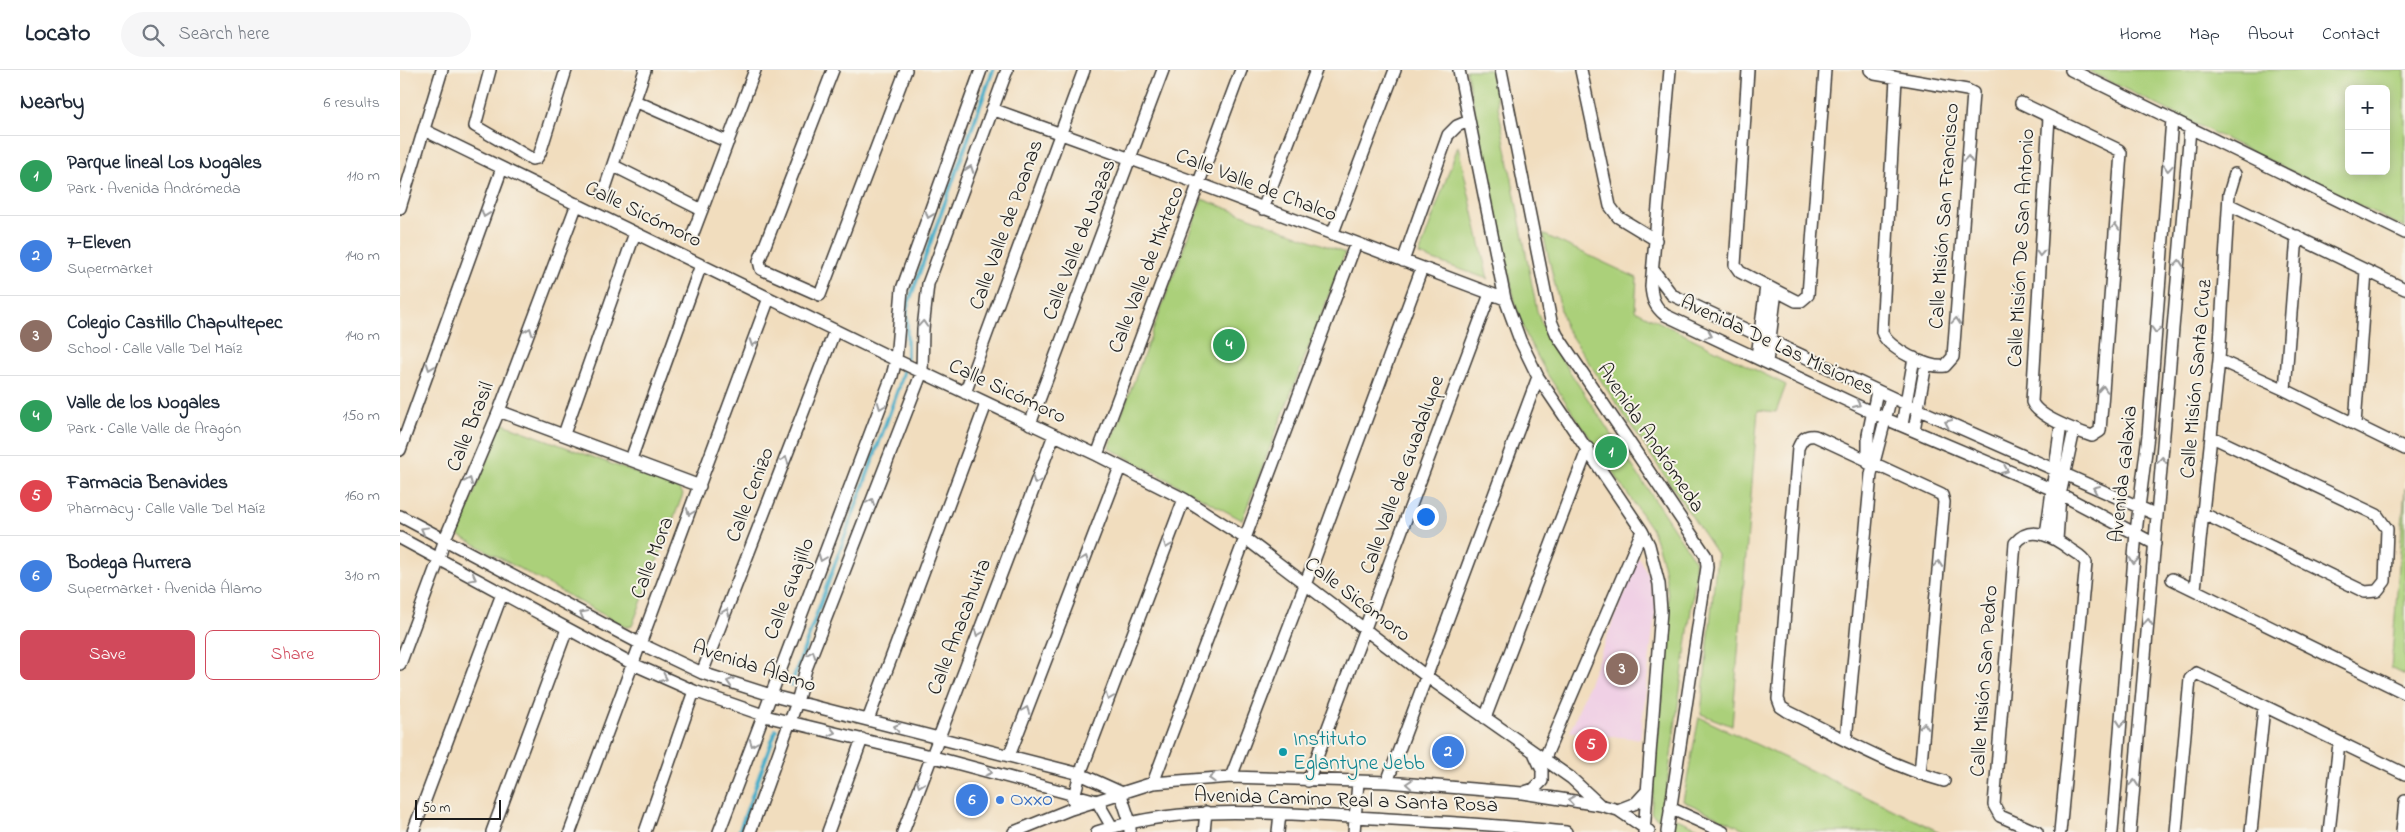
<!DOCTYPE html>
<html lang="en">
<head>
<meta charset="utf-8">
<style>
	:root { --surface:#fff; --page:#f6f6f7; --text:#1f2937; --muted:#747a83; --line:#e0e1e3; --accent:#d1495b }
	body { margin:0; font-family:"Indie Flower",sans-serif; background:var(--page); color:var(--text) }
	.controls { position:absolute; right:15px; top:15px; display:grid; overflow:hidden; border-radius:8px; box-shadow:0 2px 12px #0003 }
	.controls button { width:45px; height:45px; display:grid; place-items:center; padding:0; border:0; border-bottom:1px solid var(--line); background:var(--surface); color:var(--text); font:25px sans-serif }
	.scale { position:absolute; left:15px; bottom:12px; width:86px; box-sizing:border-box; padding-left:5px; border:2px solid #1c1c1c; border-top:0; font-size:14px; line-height:18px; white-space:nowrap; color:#1c1c1c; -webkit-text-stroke:4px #f7f3e8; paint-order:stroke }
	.you { position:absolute; left:1025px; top:446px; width:18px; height:18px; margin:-12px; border:4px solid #fff; border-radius:50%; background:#1a73e8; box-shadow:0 0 0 8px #1a73e833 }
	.badge { display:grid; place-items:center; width:32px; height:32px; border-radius:50%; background:var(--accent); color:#fff; font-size:16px; font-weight:700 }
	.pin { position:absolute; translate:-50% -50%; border:2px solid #fff; box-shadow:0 1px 5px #0006 }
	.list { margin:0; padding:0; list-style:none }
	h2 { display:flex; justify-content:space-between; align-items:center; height:65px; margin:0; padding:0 20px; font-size:21px }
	h2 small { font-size:16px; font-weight:400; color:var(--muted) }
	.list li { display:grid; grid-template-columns:32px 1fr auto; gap:15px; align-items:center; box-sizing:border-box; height:80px; padding:0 20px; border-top:1px solid var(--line) }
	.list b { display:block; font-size:19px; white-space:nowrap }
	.list p { margin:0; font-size:16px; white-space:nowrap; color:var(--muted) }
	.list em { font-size:16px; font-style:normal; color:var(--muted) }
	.actions { display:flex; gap:10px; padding:15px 20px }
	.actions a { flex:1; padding:11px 0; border:1px solid var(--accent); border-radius:8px; text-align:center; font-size:18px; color:var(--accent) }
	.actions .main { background:var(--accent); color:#fff }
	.icon { flex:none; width:28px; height:28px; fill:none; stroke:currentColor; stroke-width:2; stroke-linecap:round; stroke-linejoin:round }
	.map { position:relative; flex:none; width:2005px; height:762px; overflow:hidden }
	header { display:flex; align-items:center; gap:30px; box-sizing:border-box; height:70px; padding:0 25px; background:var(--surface); border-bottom:1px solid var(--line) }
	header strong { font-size:24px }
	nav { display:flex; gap:28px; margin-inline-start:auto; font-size:18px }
	.search { width:350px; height:45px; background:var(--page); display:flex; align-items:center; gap:12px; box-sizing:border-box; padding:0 18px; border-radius:28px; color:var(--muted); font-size:19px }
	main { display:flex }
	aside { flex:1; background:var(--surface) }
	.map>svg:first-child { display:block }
	.built { fill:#f0d0e5 }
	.green { fill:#abd07a; stroke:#64764b; fill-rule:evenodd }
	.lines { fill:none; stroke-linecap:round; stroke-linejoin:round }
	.stream { stroke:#4aaec9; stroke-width:4 }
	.minor-casing { stroke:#3c3934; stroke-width:14 }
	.minor { stroke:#fff; stroke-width:11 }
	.oneway { stroke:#999 }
	.culture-dot { fill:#0f9aa8; stroke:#f7f3e8; stroke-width:2 }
	.shop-dot { fill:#3f7fe0; stroke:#f7f3e8; stroke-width:2 }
	.labels { text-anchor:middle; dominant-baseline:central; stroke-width:4; stroke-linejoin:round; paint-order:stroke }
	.street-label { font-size:21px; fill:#1c1c1c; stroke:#f7f3e8 }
	.culture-label { font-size:21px; fill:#0d838f; stroke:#f7f3e8; text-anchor:start }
	.shop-label { font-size:21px; fill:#366cbe; stroke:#f7f3e8; text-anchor:start }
</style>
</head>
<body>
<header>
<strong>Locato</strong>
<div class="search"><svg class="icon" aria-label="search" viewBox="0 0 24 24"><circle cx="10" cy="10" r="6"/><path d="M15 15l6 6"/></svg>Search here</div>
<nav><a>Home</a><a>Map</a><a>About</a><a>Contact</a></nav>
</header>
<main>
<aside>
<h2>Nearby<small>6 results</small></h2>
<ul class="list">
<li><span class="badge" style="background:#2e9e5b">1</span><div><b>Parque lineal Los Nogales</b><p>Park · Avenida Andrómeda</p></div><em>110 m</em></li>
<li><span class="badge" style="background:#3f7fe0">2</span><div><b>7-Eleven</b><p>Supermarket</p></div><em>140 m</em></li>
<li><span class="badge" style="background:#8d6e63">3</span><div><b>Colegio Castillo Chapultepec</b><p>School · Calle Valle Del Maíz</p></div><em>140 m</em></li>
<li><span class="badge" style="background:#2e9e5b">4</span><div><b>Valle de los Nogales</b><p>Park · Calle Valle de Aragón</p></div><em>150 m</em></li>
<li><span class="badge" style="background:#e0444e">5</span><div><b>Farmacia Benavides</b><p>Pharmacy · Calle Valle Del Maíz</p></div><em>160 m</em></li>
<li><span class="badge" style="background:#3f7fe0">6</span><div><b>Bodega Aurrera</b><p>Supermarket · Avenida Álamo</p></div><em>310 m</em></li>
</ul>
<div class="actions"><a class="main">Save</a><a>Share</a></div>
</aside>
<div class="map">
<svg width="2005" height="762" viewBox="0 0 2005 762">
	<rect width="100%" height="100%" fill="#f7f3e8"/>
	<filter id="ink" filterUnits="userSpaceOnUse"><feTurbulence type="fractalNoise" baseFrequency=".02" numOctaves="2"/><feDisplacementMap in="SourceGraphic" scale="10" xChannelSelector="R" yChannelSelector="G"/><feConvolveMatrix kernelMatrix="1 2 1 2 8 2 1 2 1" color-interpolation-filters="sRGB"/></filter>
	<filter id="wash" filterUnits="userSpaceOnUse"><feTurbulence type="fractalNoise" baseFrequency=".0096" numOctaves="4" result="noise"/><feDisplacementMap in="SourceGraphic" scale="20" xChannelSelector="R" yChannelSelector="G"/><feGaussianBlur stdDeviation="1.12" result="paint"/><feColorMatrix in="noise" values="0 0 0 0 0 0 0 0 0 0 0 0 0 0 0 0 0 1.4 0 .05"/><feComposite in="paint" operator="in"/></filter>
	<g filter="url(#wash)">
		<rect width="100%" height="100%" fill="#f1ddbe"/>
		<!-- built -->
		<path class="built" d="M 1238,487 L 1248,505 L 1256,535 L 1240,669 L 1170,662 Z"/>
		<!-- green -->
		<path class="green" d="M 1066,0 L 1091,0 L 1137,241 L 1148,269 L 1294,489 L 1296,503 L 1262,752 L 1251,743 L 1269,549 C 1269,518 1264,490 1252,460 L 1147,304 L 1127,267 L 1116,237 Z
			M 1687,0 L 2005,0 L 2005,158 ZM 1949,19 L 1986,19 L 1986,101 L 1949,101 Z
			M 1058,76 L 1088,209 L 1019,185 Z
			M 802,129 L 945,183 L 842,450 L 709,378 Z
			M 1143,164 L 1237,208 L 1235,240 L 1386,315 L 1376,342 L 1358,340 L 1332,656 L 1301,644 L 1317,484 L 1165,257 Z
			M 101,353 L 279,419 L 283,424 L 232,556 L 226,557 L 58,465 Z
			M 2005,418 L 2005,605 L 1991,598 Z
			M 1299,647 L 1540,762 L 1351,762 L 1283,731 Z
			M 1274,748 L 1309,762 L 1273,762 Z"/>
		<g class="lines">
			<!-- stream -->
			<path class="stream" d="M 391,615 L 499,317 L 507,287 L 507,237 L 593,0
				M 339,762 L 376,660"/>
		</g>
	</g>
	<g filter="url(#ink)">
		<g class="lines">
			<defs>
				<path id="minor" d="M 90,0 L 75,56 L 132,89 L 137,88 L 140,83 L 166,0
					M 433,0 L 359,191 L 361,199 L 420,225 L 506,0
					M 1059,0 L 1105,229 L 1120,270 L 1138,307 L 1242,461 L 1249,475 L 1259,514 L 1261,541 L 1244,762
					M 1101,0 L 1151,251 L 1157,265 L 1306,486 L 1307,497 L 1267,762
					M 1181,0 L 1210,136 L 1218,147 L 1256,170
					M 1270,0 L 1251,216 C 1252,229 1254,236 1265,245 L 1486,349 L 1651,419 L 1755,474
					M 1348,0 L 1335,195 L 1340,202 L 1396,231 L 1401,231 L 1408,225 L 1425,0
					M 1470,0 L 1475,4 L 1567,20 L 1573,23 L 1553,287 L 1545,296 C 1528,299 1487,278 1482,262 L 1496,8
					M 1671,0 L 2005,163
					M 235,31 L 328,72
					M 1621,33 L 1719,80 L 1721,83 L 1700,361 L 1692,366 C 1677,361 1638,347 1632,332 L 1649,47
					M 592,39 L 800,114 L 1105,229
					M 24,60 L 496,290 L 697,385 L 784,429 L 845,468 L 1026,606 L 1171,708 L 1200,735
					M 214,96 L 302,140
					M 203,124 L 245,0
					M 1830,135 L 2005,219
					M 0,138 L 42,0
					M 863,139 L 916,0
					M 932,165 L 995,0
					M 292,166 L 355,0
					M 1003,191 L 1048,65 L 1057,56 L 1069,51
					M 1254,201 L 1272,225 L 1506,334 L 1757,445
					M 1357,287 L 1366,216
					M 1819,290 L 1885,320 L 2005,379
					M 1367,292 L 1376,221
					M 1885,320 L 1897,166
					M 565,323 L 684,0
					M 99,341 L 300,416
					M 630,354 L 763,0
					M 1955,354 L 1966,201
					M 1502,355 L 1514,288
					M 1514,360 L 1526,294
					M 164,364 L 235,163
					M 0,380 L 102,98
					M 697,385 L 841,0
					M 231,389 L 301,195
					M 1468,393 L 1468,365 L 1477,321
					M 1804,444 L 1965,522 L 1977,521 L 1985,511 L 1987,459 L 1977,445 L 1812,367
					M 0,446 L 241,574 L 302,603 L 377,627 L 680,704 L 720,722 L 730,752 L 730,762
					M 1646,465 L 1661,354
					M 0,468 L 233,594 L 294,621 L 369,647 L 530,686 L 697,731 L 712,757
					M 1657,470 L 1660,425 L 1674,360
					M 1772,509 L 2005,623
					M 1795,519 L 1819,290 L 1829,124 L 1835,104
					M 0,594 L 39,489 L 44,471 L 99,341 L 177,134
					M 302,603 L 435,260
					M 1085,648 L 1188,378
					M 468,650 L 586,334
					M 1446,670 L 1471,404 L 1491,327
					M 609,686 L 720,397
					M 1144,690 L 1242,461
					M 1520,704 L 1544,432 L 1542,425 L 1415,366 C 1405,365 1402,369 1398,378 L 1378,629 L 1381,637 L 1387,641 C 1438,666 1490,696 1544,711
					M 831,707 L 905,515 L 1022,198
					M 908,711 L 1090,224
					M 987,712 L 1138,307
					M 753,713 L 956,173
					M 1125,722 L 1134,719 L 1142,711 L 1142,700 L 1135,685
					M 673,730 L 680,704 L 784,429
					M 1270,738 L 1323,762
					M 1218,740 L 1236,733 L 1247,721
					M 13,762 L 102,524
					M 92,762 L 167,559
					M 170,762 L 369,228
					M 245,762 L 294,621
					M 319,762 L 492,306 L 496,290 L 502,219 L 581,0
					M 350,762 L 397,632 L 406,599 L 522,302 L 523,259 L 528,214 L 607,0
					M 428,762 L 462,669
					M 503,762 L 654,365
					M 614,762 L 671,739 L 753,713 L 831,707 L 987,712 L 1122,723 L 1200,735 L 1218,740 L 1249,761
					M 697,762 C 780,734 868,743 954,747 C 1025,751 1095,754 1166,762
					M 804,762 L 806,742
					M 878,762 L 880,744
					M 954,762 L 958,712
					M 1637,762 L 1600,746 L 1594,735 L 1615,473 C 1631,453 1655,468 1671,480 C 1677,484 1683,487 1686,493 L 1660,762
					M 1712,762 L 1736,462 L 1748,365 L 1772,49
					M 1730,762 L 1790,59
					M 1776,762 L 1790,609 L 1796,603 L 2005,704
					M 1851,762 L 1864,637
					M 1929,762 L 1939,673
					M 2002,762 L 2005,731"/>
			</defs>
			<!-- minor casing -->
			<use href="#minor" class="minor-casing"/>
			<!-- minor -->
			<use href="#minor" class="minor"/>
		</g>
		<!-- one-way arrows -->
		<defs><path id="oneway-chevron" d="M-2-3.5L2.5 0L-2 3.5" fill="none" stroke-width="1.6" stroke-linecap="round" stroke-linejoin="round" transform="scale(1.25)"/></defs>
		<g class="oneway">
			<use href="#oneway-chevron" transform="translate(1568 89) rotate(-85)"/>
			<use href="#oneway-chevron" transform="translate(1768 98) rotate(94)"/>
			<use href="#oneway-chevron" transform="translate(570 99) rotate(-70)"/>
			<use href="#oneway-chevron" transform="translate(85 144) rotate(110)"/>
			<use href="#oneway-chevron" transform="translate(529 145) rotate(110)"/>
			<use href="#oneway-chevron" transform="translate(1715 157) rotate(-86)"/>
			<use href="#oneway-chevron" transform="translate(1640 183) rotate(93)"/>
			<use href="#oneway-chevron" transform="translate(1779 193) rotate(-85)"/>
			<use href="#oneway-chevron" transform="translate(1556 251) rotate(-85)"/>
			<use href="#oneway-chevron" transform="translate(523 254) rotate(-86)"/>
			<use href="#oneway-chevron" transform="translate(1756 260) rotate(94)"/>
			<use href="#oneway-chevron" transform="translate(129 261) rotate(-69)"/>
			<use href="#oneway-chevron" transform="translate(1309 265) rotate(25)"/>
			<use href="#oneway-chevron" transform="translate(353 273) rotate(110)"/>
			<use href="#oneway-chevron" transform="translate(30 297) rotate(110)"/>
			<use href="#oneway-chevron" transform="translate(1703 319) rotate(-86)"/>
			<use href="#oneway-chevron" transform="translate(1457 334) rotate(25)"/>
			<use href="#oneway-chevron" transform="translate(481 336) rotate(111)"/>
			<use href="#oneway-chevron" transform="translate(1548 353) rotate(-156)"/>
			<use href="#oneway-chevron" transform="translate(385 390) rotate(-69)"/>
			<use href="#oneway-chevron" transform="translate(1762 390) rotate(-85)"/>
			<use href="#oneway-chevron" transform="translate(1605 400) rotate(23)"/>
			<use href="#oneway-chevron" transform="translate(69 411) rotate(-67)"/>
			<use href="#oneway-chevron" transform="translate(636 411) rotate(111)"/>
			<use href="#oneway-chevron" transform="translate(1696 419) rotate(-157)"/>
			<use href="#oneway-chevron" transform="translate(471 432) rotate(-69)"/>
			<use href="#oneway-chevron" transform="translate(290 442) rotate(111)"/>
			<use href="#oneway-chevron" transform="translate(24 460) rotate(-151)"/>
			<use href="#oneway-chevron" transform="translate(767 475) rotate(111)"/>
			<use href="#oneway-chevron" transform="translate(422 488) rotate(111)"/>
			<use href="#oneway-chevron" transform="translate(685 489) rotate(-69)"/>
			<use href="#oneway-chevron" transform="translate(1734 491) rotate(95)"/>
			<use href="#oneway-chevron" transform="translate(1538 494) rotate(-85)"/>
			<use href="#oneway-chevron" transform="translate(73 508) rotate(29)"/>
			<use href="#oneway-chevron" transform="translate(326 542) rotate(-69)"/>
			<use href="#oneway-chevron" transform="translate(183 544) rotate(-152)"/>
			<use href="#oneway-chevron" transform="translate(1748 552) rotate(-85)"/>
			<use href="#oneway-chevron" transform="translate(578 563) rotate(111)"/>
			<use href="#oneway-chevron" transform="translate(412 584) rotate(-69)"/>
			<use href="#oneway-chevron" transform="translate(264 608) rotate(24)"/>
			<use href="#oneway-chevron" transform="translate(330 612) rotate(-163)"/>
			<use href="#oneway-chevron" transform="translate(709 627) rotate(111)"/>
			<use href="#oneway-chevron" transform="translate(626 640) rotate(-69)"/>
			<use href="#oneway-chevron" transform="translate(1721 653) rotate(95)"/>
			<use href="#oneway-chevron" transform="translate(1524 656) rotate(-85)"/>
			<use href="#oneway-chevron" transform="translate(497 657) rotate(-166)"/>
			<use href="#oneway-chevron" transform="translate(432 662) rotate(13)"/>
			<use href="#oneway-chevron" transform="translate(353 673) rotate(111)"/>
			<use href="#oneway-chevron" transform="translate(589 702) rotate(15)"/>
			<use href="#oneway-chevron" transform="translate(812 708) rotate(177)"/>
			<use href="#oneway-chevron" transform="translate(1734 713) rotate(-85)"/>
			<use href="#oneway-chevron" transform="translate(520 714) rotate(110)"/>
			<use href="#oneway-chevron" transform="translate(1009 714) rotate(-176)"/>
			<use href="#oneway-chevron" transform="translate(1171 730) rotate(-171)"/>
		</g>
	</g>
	<!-- markers -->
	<circle class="culture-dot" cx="883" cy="682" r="5"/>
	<circle class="shop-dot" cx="600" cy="730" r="5"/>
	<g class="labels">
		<!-- street labels -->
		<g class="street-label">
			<text transform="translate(856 116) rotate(21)">Calle Valle de Chalco</text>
			<text transform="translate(243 145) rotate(26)">Calle Sicómoro</text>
			<text transform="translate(1545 146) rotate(-86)">Calle Misión San Francisco</text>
			<text transform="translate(607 155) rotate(-70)">Calle Valle de Poanas</text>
			<text transform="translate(680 170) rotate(-69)">Calle Valle de Nazas</text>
			<text transform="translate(1622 178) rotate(-87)">Calle Misión De San Antonio</text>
			<text transform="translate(747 200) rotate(-69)">Calle Valle de Mixteco</text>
			<text transform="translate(1377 276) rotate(25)">Avenida De Las Misiones</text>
			<text transform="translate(1797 309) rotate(-85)">Calle Misión Santa Cruz</text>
			<text transform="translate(607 322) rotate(25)">Calle Sicómoro</text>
			<text transform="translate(71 357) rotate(-68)">Calle Brasil</text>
			<text transform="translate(1250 368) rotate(56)">Avenida Andrómeda</text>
			<text transform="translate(1724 404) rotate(-84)">Avenida Galaxia</text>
			<text transform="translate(1003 405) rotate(-70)">Calle Valle de Guadalupe</text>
			<text transform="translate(351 425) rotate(-69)">Calle Cenizo</text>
			<text transform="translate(253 488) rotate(-69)">Calle Mora</text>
			<text transform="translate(390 519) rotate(-69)">Calle Guajillo</text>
			<text transform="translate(957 530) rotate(37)">Calle Sicómoro</text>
			<text transform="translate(560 557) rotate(-69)">Calle Anacahuita</text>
			<text transform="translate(354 597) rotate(18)">Avenida Álamo</text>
			<text transform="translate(1585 611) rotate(-86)">Calle Misión San Pedro</text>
			<text transform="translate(946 731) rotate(2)">Avenida Camino Real a Santa Rosa</text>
		</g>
		<!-- culture labels -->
		<g class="culture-label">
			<text x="893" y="670">Instituto<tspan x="893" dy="24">Eglantyne Jebb</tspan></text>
		</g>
		<!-- shop labels -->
		<g class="shop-label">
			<text x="610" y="730">Oxxo</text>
		</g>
	</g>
</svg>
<div class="controls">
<button>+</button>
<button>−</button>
</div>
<div class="scale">50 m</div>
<div class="you"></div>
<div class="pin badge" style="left:1211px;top:382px;background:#2e9e5b">1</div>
<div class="pin badge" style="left:1048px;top:682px;background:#3f7fe0">2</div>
<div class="pin badge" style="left:1222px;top:599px;background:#8d6e63">3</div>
<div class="pin badge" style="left:829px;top:275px;background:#2e9e5b">4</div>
<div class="pin badge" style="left:1191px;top:675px;background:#e0444e">5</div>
<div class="pin badge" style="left:572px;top:730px;background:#3f7fe0">6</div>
</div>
</main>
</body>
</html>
